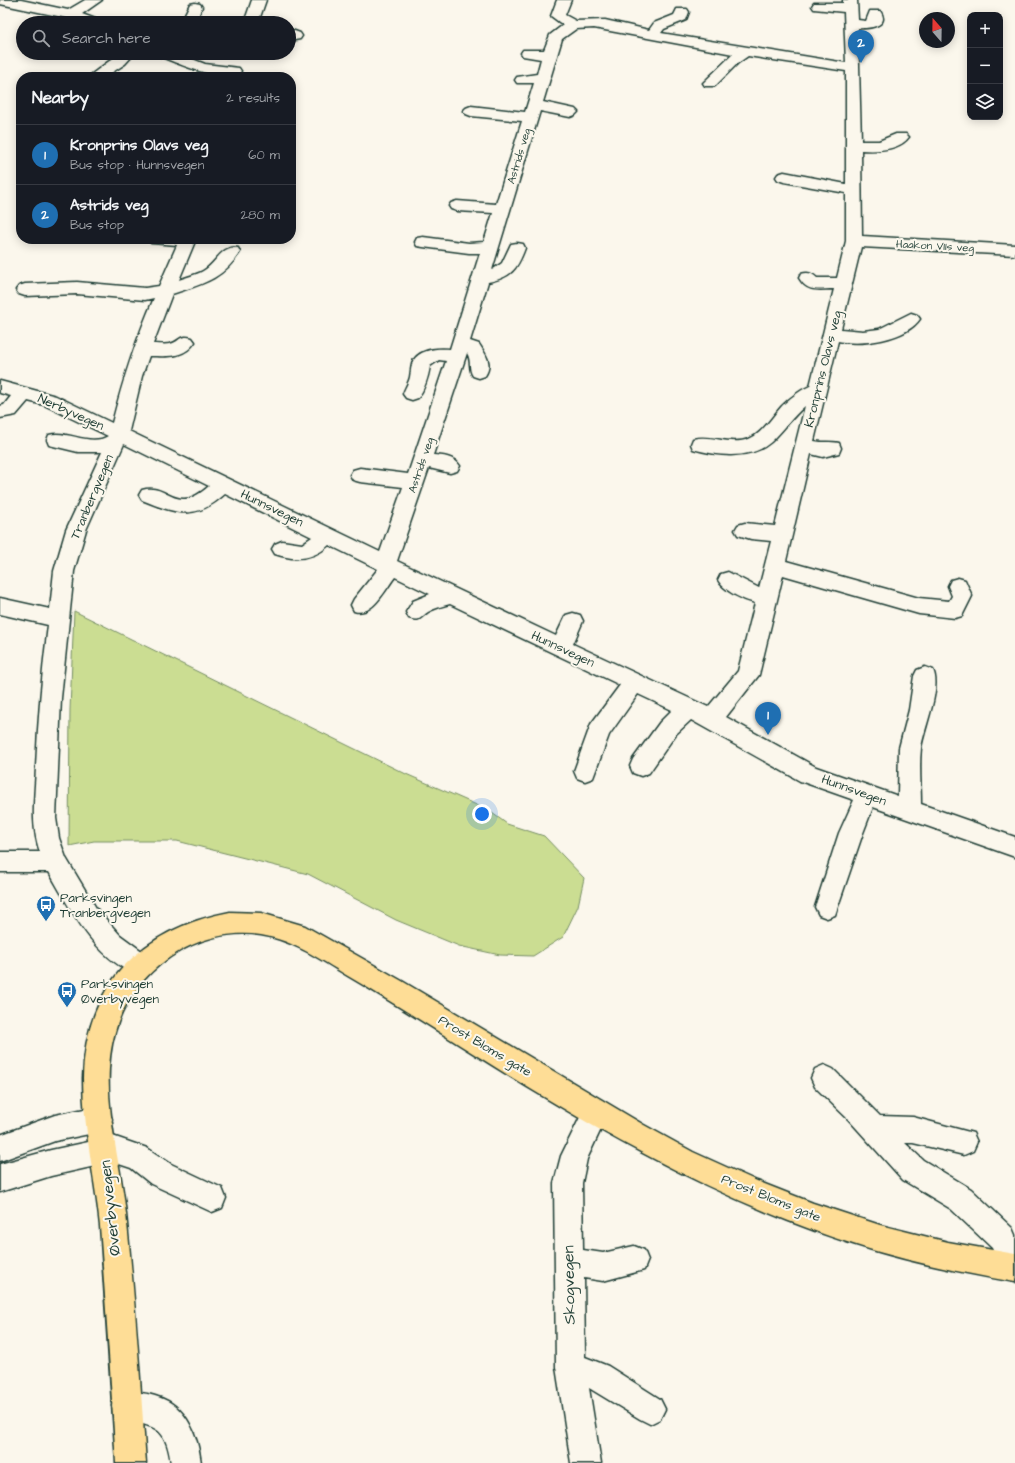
<!DOCTYPE html>
<html lang="en">
<head>
<meta charset="utf-8">
<style>
	:root { --surface:#171b24; --page:#20242c; --text:#f1f3f6; --muted:#9ea1a6; --line:#363941; --accent:#1f6fb2 }
	body { margin:0; font-family:"Architects Daughter",sans-serif; background:var(--page); color:var(--text) }
	.controls { position:absolute; right:12px; top:12px; display:grid; overflow:hidden; border-radius:8px; box-shadow:0 2px 10px #0003 }
	.controls button { width:36px; height:36px; display:grid; place-items:center; padding:0; border:0; border-bottom:1px solid var(--line); background:var(--surface); color:var(--text); font:20px sans-serif }
	.compass { position:absolute; left:919px; top:12px; width:36px; height:36px; border-radius:50%; background:var(--surface); box-shadow:0 2px 10px #0003; rotate:340deg }
	.you { position:absolute; left:482px; top:814px; width:14px; height:14px; margin:-10px; border:3px solid #fff; border-radius:50%; background:#1a73e8; box-shadow:0 0 0 6px #1a73e833 }
	.badge { display:grid; place-items:center; width:26px; height:26px; border-radius:50%; background:var(--accent); color:#fff; font-size:13px; font-weight:700 }
	.pin { position:absolute; translate:-50% -33px; filter:drop-shadow(0 1px 2px #0008) }
	.pin::after { content:''; position:absolute; top:21px; width:14px; height:12px; background:inherit; clip-path:polygon(0 0,100% 0,50% 100%) }
	.list { margin:0; padding:0; list-style:none }
	h2 { display:flex; justify-content:space-between; align-items:center; height:52px; margin:0; padding:0 16px; font-size:17px }
	h2 small { font-size:13px; font-weight:400; color:var(--muted) }
	.list li { display:grid; grid-template-columns:26px 1fr auto; gap:12px; align-items:center; box-sizing:border-box; height:60px; padding:0 16px; border-top:1px solid var(--line) }
	.list b { display:block; font-size:15px; white-space:nowrap }
	.list p { margin:0; font-size:13px; white-space:nowrap; color:var(--muted) }
	.list em { font-size:13px; font-style:normal; color:var(--muted) }
	.icon { flex:none; width:22px; height:22px; fill:none; stroke:currentColor; stroke-width:2; stroke-linecap:round; stroke-linejoin:round }
	.map { position:relative; flex:none; width:1015px; height:1463px; overflow:hidden }
	.search { position:absolute; background:var(--surface); box-shadow:0 2px 10px #0003; left:16px; top:16px; width:280px; height:44px; display:flex; align-items:center; gap:10px; box-sizing:border-box; padding:0 14px; border-radius:22px; color:var(--muted); font-size:15px }
	.panel { position:absolute; background:var(--surface); box-shadow:0 2px 10px #0003; left:16px; top:72px; width:280px; height:172px; border-radius:16px }
	.map>svg:first-child { display:block }
	.green { fill:#cbdd92; stroke:#758d63 }
	.lines { fill:none; stroke-linecap:round; stroke-linejoin:round }
	.minor-casing { stroke:#1f3d34; stroke-width:3 }
	.major-casing { stroke:#1f3d34; stroke-width:3 }
	.minor { fill:#fbf7ec; fill-rule:evenodd }
	.major { fill:#fedd96; fill-rule:evenodd }
	.labels { text-anchor:middle; dominant-baseline:central; stroke-width:4; stroke-linejoin:round; paint-order:stroke }
	.far-street-label { font-size:11px; fill:#1f3d34; stroke:#fbf7ec }
	.street-label { font-size:13px; fill:#1f3d34; stroke:#fbf7ec }
	.poi-label { font-size:13px; fill:#1f3d34; stroke:#fbf7ec; text-anchor:start }
	.near-street-label { font-size:16px; fill:#1f3d34; stroke:#fbf7ec }
</style>
</head>
<body>
<div class="map">
<svg width="1015" height="1463" viewBox="0 0 1015 1463">
	<rect width="100%" height="100%" fill="#fbf7ec"/>
	<filter id="ink" filterUnits="userSpaceOnUse"><feTurbulence type="fractalNoise" baseFrequency=".025" numOctaves="2"/><feDisplacementMap in="SourceGraphic" scale="8" xChannelSelector="R" yChannelSelector="G"/><feConvolveMatrix kernelMatrix="1 2 1 2 8 2 1 2 1" color-interpolation-filters="sRGB"/></filter>
	<g filter="url(#ink)">
		<!-- green -->
		<path class="green" d="M 74,611 L 406,774 L 488,810 L 507,824 L 544,836 L 584,878 L 578,906 L 563,937 L 533,956 L 500,955 L 459,946 L 396,920 L 308,874 L 177,841 L 94,841 L 69,846 L 70,710 Z"/>
		<g class="lines">
			<defs>
				<path id="minor" d="M 0,0 L 21,0 L 68,10 L 85,0 L 102,0 L 82,14 L 98,20 L 100,23 L 81,23 L 72,19 L 0,4 Z
					M 252,0 L 266,0 L 258,23 L 244,23 Z
					M 557,0 L 571,0 L 565,15 L 576,21 L 605,20 L 649,30 L 654,23 L 674,15 L 677,9 L 687,9 L 689,12 L 686,20 L 664,29 L 661,33 L 846,63 L 844,12 L 814,9 L 812,6 L 814,3 L 843,3 L 843,0 L 857,0 L 858,20 L 866,21 L 870,11 L 880,11 C 891,26 869,29 858,28 L 861,141 L 879,141 L 896,134 L 906,134 L 909,137 C 899,151 876,151 861,150 L 862,236 L 1015,245 L 1015,255 L 861,247 L 841,329 L 863,331 L 879,329 L 911,313 L 917,315 L 920,319 C 906,340 861,346 838,341 L 814,441 C 823,443 830,441 839,443 L 841,448 L 839,453 L 823,457 L 811,454 L 786,561 L 919,598 L 949,601 L 952,596 L 948,586 L 951,580 L 958,578 L 965,580 L 972,596 L 962,616 L 955,618 L 919,614 L 783,575 L 759,675 L 726,717 L 816,767 L 898,796 L 899,748 L 909,710 L 914,676 L 917,670 L 925,667 L 933,670 C 942,688 924,728 921,748 C 919,766 921,786 921,804 L 1015,837 L 1015,857 L 873,807 L 863,833 L 835,915 L 827,918 L 819,915 L 815,907 L 839,833 L 854,800 L 800,781 L 691,720 L 676,734 L 649,773 L 641,776 L 633,773 L 630,766 L 633,759 L 660,722 L 672,710 L 638,694 L 609,735 L 593,778 L 585,781 L 577,778 L 574,771 L 591,724 L 620,685 L 450,604 C 443,606 435,608 428,612 C 419,618 421,622 409,618 L 406,612 L 413,601 L 430,594 L 395,577 C 385,590 372,617 354,611 L 351,605 L 354,599 L 378,569 L 329,545 C 313,560 295,561 275,554 L 272,549 L 275,544 L 282,541 L 302,544 L 312,537 L 225,494 C 195,521 177,514 142,500 L 139,495 L 142,490 C 169,482 174,517 209,486 L 124,444 L 86,530 L 74,571 L 61,698 L 56,818 L 59,838 L 66,858 L 96,908 L 120,935 L 150,957 L 153,965 L 150,973 L 141,977 C 95,959 72,912 49,872 L 0,872 L 0,852 L 40,852 C 30,824 35,796 36,767 C 38,719 42,672 48,625 L 0,614 L 0,598 L 50,609 L 54,571 L 66,530 L 102,452 L 78,452 L 49,445 L 47,440 L 49,435 C 67,430 91,447 108,436 L 44,405 L 28,401 L 16,415 L 0,418 L 0,406 L 4,405 L 11,396 L 0,393 L 0,381 L 56,396 L 112,423 C 123,380 136,339 154,298 L 145,300 L 77,294 L 25,296 L 19,294 L 16,290 L 19,286 L 25,284 L 77,282 L 145,288 L 159,286 L 177,245 L 151,243 L 149,239 L 196,239 L 179,280 C 186,277 196,275 203,271 C 216,264 222,244 238,248 L 240,252 C 222,280 202,284 172,294 L 153,344 C 158,344 165,345 170,344 C 180,342 179,334 192,338 L 195,342 C 184,359 166,356 149,356 L 142,376 L 129,431 L 380,552 L 403,487 L 360,482 L 353,480 L 350,475 L 353,470 L 360,468 L 408,474 L 446,361 L 439,360 L 430,366 C 428,378 425,388 418,398 L 412,400 L 406,398 L 403,394 C 405,388 409,382 410,377 C 411,372 411,366 413,361 C 420,349 438,348 450,349 L 480,253 L 469,253 L 423,247 L 417,246 L 415,242 L 417,238 L 423,237 L 469,243 L 484,242 L 493,213 L 457,211 L 451,209 L 449,206 L 451,203 L 457,201 L 496,204 L 522,121 L 471,116 L 466,114 L 463,111 L 466,108 L 471,106 L 525,112 L 534,83 L 517,83 L 515,80 L 517,77 L 537,74 L 541,59 L 523,56 L 521,53 L 523,50 L 544,50 L 550,35 L 563,25 L 551,16 ZM 594,28 L 733,54 L 703,83 L 705,86 L 715,86 L 738,63 L 748,56 L 846,71 L 846,184 L 784,172 L 778,174 L 776,177 L 778,180 L 784,182 L 846,193 L 846,241 L 837,278 L 817,278 C 812,273 808,272 801,274 L 799,278 C 808,293 818,289 834,289 L 810,386 C 799,391 790,398 782,406 C 772,417 763,433 749,439 C 729,446 711,434 693,439 L 691,444 L 693,449 C 717,456 751,460 771,442 C 783,431 792,417 805,406 L 775,526 L 745,523 L 738,525 L 735,530 L 738,535 L 751,539 L 771,541 L 759,588 L 728,572 L 721,574 L 718,580 C 724,591 743,600 755,603 L 738,671 L 708,707 L 573,644 L 583,621 L 580,615 L 573,613 L 566,615 L 556,636 L 397,561 L 429,468 L 450,473 L 457,471 L 460,466 C 454,456 443,456 433,455 L 467,353 C 472,361 468,369 473,376 L 479,378 L 485,376 C 493,364 486,355 479,344 L 470,341 L 488,282 C 511,277 517,270 525,248 L 523,244 L 517,243 L 511,244 L 502,263 L 492,270 L 540,111 L 570,117 L 575,115 L 578,112 L 575,109 L 543,102 L 562,39 L 576,29 Z
					M 195,3 L 200,4 L 202,7 L 199,14 L 208,23 L 191,23 L 185,14 L 190,4 Z
					M 289,29 L 300,33 L 302,36 L 300,39 L 295,40 L 289,39 Z
					M 120,53 L 135,53 L 125,64 L 105,77 L 88,77 Z
					M 157,53 L 177,53 L 205,64 L 239,68 L 241,71 L 239,74 C 214,80 182,65 159,56 Z
					M 824,1065 L 833,1069 L 880,1116 L 913,1117 L 973,1133 L 977,1142 L 973,1151 L 964,1155 L 913,1143 L 905,1143 L 923,1160 L 971,1189 L 1012,1228 L 1015,1235 L 1015,1279 L 1005,1275 L 992,1248 L 951,1209 L 903,1180 L 849,1120 L 815,1087 L 811,1078 L 815,1069 Z
					M 596,1099 L 605,1103 L 609,1112 L 587,1159 L 582,1183 L 583,1250 L 603,1253 L 634,1246 L 644,1250 L 648,1260 L 644,1270 L 603,1281 L 584,1278 L 585,1357 L 608,1366 L 660,1399 L 665,1409 L 660,1419 L 650,1424 L 640,1419 L 589,1388 L 601,1463 L 571,1463 L 556,1367 L 554,1183 L 561,1156 L 587,1103 Z
					M 99,1106 L 108,1110 L 112,1119 L 108,1128 L 99,1132 L 55,1141 L 0,1161 L 0,1135 L 55,1115 Z
					M 104,1133 L 147,1148 L 171,1164 L 222,1188 L 226,1198 L 222,1208 L 212,1212 L 151,1184 L 131,1168 L 113,1162 L 51,1176 L 0,1192 L 0,1164 L 51,1150 L 93,1141 L 95,1137 Z
					M 127,1391 C 137,1393 148,1393 158,1397 C 187,1406 198,1436 201,1463 L 171,1463 C 165,1418 149,1430 117,1416 L 112,1406 L 117,1396 Z"/>
				<path id="major" d="M 230,912 L 261,913 L 305,926 L 402,981 L 644,1125 L 693,1152 L 757,1181 L 813,1203 L 880,1225 L 948,1242 L 1015,1254 L 1015,1282 C 969,1274 924,1265 879,1252 C 756,1216 643,1157 534,1091 C 473,1054 414,1015 353,979 C 324,962 294,940 261,935 C 197,925 132,971 115,1032 C 98,1091 120,1155 126,1214 C 135,1297 140,1380 146,1463 L 116,1463 C 111,1384 106,1305 100,1226 C 95,1177 83,1128 83,1078 C 85,985 141,929 230,912 Z"/>
			</defs>
			<!-- minor casing -->
			<use href="#minor" class="minor-casing"/>
			<!-- major casing -->
			<use href="#major" class="major-casing"/>
			<!-- minor -->
			<use href="#minor" class="minor"/>
			<!-- major -->
			<use href="#major" class="major"/>
		</g>
	</g>
	<!-- icons -->
	<defs>
		<symbol id="bus-pin" viewBox="-11 -11 22 30"><path d="M0 17L-7.5 6A9.5 9.5 0 1 1 7.5 6Z" fill="#1f6fb2" stroke="#fbf7ec"/><path d="M-5-6H5V4H4V6H2V4H-2V6H-4V4H-5ZM-3.5-4V0h7V-4ZM-3.5 1.2v1.5H-2V1.2ZM2 1.2v1.5H3.5V1.2Z" fill="#fff"/></symbol>
	</defs>
	<g fill-rule="evenodd">
		<use href="#bus-pin" x="35" y="894" width="22" height="30"/>
		<use href="#bus-pin" x="56" y="980" width="22" height="30"/>
	</g>
	<g class="labels">
		<!-- far-street labels -->
		<g class="far-street-label">
			<text transform="translate(519 156) rotate(-73)">Astrids veg</text>
			<text transform="translate(935 246) rotate(3)">Haakon VIIs veg</text>
			<text transform="translate(421 465) rotate(-71)">Astrids veg</text>
		</g>
		<!-- street labels -->
		<g class="street-label">
			<text transform="translate(823 369) rotate(-76)">Kronprins Olavs veg</text>
			<text transform="translate(71 412) rotate(24)">Nerbyvegen</text>
			<text transform="translate(92 497) rotate(-67)">Tranbergvegen</text>
			<text transform="translate(272 508) rotate(26)">Hunnsvegen</text>
			<text transform="translate(563 649) rotate(25)">Hunnsvegen</text>
			<text transform="translate(854 790) rotate(20)">Hunnsvegen</text>
			<text transform="translate(485 1046) rotate(31)">Prost Bloms gate</text>
			<text transform="translate(771 1198) rotate(22)">Prost Bloms gate</text>
		</g>
		<!-- poi labels -->
		<g class="poi-label">
			<text x="60" y="898">Parksvingen<tspan x="60" dy="15">Tranbergvegen</tspan></text>
			<text x="81" y="984">Parksvingen<tspan x="81" dy="15">Øverbyvegen</tspan></text>
		</g>
		<!-- near-street labels -->
		<g class="near-street-label">
			<text transform="translate(110 1208) rotate(-96)">Øverbyvegen</text>
			<text transform="translate(569 1285) rotate(-91)">Skogvegen</text>
		</g>
	</g>
</svg>
<div class="controls">
<button>+</button>
<button>−</button>
<button><svg class="icon" aria-label="layers" viewBox="0 0 24 24"><path d="M12 4l9 5-9 5-9-5zM3 14l9 5 9-5"/></svg></button>
</div>
<svg class="compass" viewBox="-18 -18 36 36"><path d="M0-13l5 13h-10z" fill="#e53935"/><path d="M0 13l5-13h-10z" fill="#9ea1a6"/></svg>
<div class="you"></div>
<div class="pin badge" style="left:768px;top:735px">1</div>
<div class="pin badge" style="left:861px;top:63px">2</div>
<div class="search"><svg class="icon" aria-label="search" viewBox="0 0 24 24"><circle cx="10" cy="10" r="6"/><path d="M15 15l6 6"/></svg>Search here</div>
<section class="panel">
<h2>Nearby<small>2 results</small></h2>
<ul class="list">
<li><span class="badge">1</span><div><b>Kronprins Olavs veg</b><p>Bus stop · Hunnsvegen</p></div><em>60 m</em></li>
<li><span class="badge">2</span><div><b>Astrids veg</b><p>Bus stop</p></div><em>280 m</em></li>
</ul>
</section>
</div>
</body>
</html>
